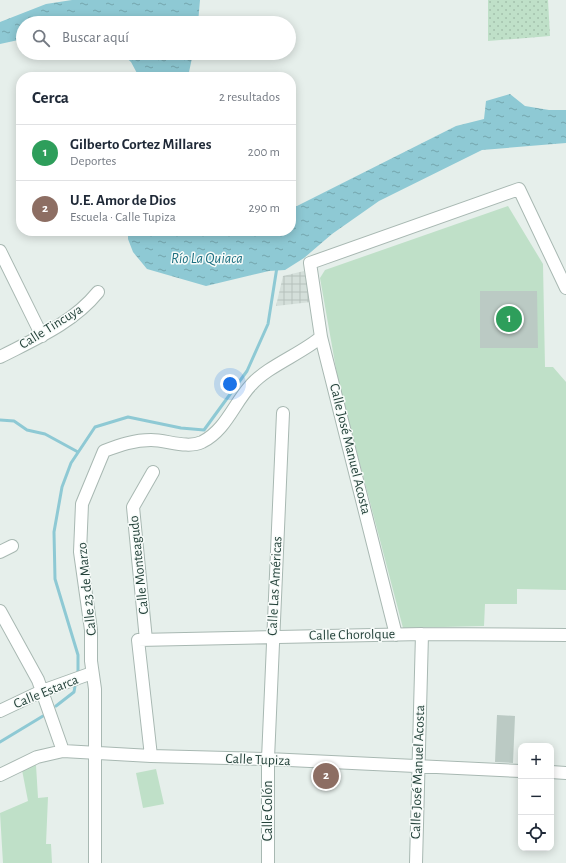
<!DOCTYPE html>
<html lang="es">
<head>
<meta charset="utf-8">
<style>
	:root { --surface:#fff; --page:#f6f6f7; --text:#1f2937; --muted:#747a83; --line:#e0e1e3; --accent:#db2777 }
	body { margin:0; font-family:"Alegreya Sans",sans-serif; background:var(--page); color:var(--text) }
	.controls { position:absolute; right:12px; bottom:12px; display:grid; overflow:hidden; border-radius:8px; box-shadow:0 2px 10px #0003 }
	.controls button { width:36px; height:36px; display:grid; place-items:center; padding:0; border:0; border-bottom:1px solid var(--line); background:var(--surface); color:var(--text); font:20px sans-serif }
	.you { position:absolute; left:230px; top:384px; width:14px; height:14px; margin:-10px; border:3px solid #fff; border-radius:50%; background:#1a73e8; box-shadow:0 0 0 6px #1a73e833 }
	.badge { display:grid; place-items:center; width:26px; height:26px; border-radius:50%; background:var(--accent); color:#fff; font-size:13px; font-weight:700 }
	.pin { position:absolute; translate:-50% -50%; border:2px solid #fff; box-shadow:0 1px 4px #0006 }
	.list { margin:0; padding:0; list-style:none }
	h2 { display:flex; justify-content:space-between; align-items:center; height:52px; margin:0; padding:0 16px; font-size:17px }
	h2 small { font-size:13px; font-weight:400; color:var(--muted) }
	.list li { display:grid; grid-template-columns:26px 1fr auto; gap:12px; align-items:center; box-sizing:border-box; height:56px; padding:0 16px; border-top:1px solid var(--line) }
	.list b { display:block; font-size:15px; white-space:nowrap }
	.list p { margin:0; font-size:13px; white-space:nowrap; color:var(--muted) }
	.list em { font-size:13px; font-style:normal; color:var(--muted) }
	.icon { flex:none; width:22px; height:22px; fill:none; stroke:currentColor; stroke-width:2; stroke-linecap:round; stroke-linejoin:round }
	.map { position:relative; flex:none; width:566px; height:863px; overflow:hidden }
	.search { position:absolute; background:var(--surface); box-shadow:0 2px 10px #0003; left:16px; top:16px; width:280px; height:44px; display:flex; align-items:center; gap:10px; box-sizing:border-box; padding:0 14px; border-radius:22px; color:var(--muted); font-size:15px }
	.panel { position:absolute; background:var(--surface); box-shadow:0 2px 10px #0003; left:16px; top:72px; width:280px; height:164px; border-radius:16px }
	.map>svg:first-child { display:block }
	.industrial { fill:url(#industrial-grid) }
	.grass { fill:#bfe0c8 }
	.park { fill:url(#park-dots) }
	.water { fill:url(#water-ripples) }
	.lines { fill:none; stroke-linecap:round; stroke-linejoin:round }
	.stream { stroke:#8ec9d4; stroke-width:3 }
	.building { fill:#bbcac4 }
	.minor-casing { stroke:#a8b8b2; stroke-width:14 }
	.minor { stroke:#fff; stroke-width:12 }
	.labels { text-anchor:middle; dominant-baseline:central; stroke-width:3; stroke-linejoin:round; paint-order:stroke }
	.street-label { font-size:14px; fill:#24423a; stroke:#f7fbf9 }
	.water-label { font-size:15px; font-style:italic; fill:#1c6f80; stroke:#f7fbf9 }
</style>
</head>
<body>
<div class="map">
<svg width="566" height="863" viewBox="0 0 566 863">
	<defs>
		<pattern id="industrial-grid" width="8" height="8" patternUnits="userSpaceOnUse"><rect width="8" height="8" fill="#d4dfda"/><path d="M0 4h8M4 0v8" fill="none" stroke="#b6c1bc"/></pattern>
		<pattern id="park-dots" width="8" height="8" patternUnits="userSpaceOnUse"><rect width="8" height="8" fill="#bfe0c8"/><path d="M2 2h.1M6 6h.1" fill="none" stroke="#a4c1ad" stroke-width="1.8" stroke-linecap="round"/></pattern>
		<pattern id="water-ripples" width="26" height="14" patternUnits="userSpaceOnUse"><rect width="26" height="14" fill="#8ec9d4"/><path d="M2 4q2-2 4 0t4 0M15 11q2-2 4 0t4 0" fill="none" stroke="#74a5ad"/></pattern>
	</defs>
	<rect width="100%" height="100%" fill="#e6efeb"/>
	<!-- industrial -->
	<path class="industrial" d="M 304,271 L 311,302 L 276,306 L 283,276 Z"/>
	<!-- grass -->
	<path class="grass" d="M 508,206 L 543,264 L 545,367 L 553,367 L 566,382 L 566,590 L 517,589 L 517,604 L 485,604 L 484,626 L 403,628 L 338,380 L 320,278 L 325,270 Z
		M 36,765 L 38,798 L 48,797 L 46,844 L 51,844 L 52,863 L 3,863 L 0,813 L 28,801 L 22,770 Z
		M 156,769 L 164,804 L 143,808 L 136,773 Z"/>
	<!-- park -->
	<path class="park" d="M 488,0 L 548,0 L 550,36 L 488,41 Z"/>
	<!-- water -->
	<path class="water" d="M 72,0 L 200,0 L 198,23 L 23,23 L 23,39 L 0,44 L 0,22 L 46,4 Z
		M 121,53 L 193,53 L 188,77 L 139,77 L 131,62 Z
		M 510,94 L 525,106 L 549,110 L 566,110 L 566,143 L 482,150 L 379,201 L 332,234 L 304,258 L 285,270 L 269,271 L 206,286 L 147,269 L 133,252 L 128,239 L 128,231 L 291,231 L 291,206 L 297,206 L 456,126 L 484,119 L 486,101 Z"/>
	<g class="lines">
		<!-- stream -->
		<path class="stream" d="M 0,420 L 14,421 L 27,430 L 45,434 L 78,452
			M 78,674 L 78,655 L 55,579 L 54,532 L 62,487 L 71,463 L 95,427 L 128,417 L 181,428 L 204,430 L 247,371 L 268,324 L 277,267
			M 56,706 L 74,692 L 75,686
			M 0,742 L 43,716"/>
	</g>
	<!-- building -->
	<path class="building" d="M 480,291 L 537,291 L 538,348 L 480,348 Z
		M 497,715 L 515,716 L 513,763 L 495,762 Z"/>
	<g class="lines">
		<defs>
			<path id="minor" d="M 0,251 L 42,336
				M 0,357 C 35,339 73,323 98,292
				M 0,552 L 12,546
				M 0,611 L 38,680 L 63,751
				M 396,635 L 321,337 L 310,263 L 519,189 L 566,288
				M 146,640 L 133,507 L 153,472
				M 0,711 L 42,691 L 92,673
				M 151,756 L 138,640 L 422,634 L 566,635
				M 551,772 L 566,773
				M 0,775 L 37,757 L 63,751 L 151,756 L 268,759 L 521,771
				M 95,863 L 95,689 L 91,661 L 91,630 L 80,552 L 82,504 L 104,451 C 120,445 134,440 151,440 C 167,440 187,449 202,442 C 226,430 234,403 251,385 C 268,366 301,354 321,337
				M 268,863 L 268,759 L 283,413
				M 416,863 L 422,634"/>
		</defs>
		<!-- minor casing -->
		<use href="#minor" class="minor-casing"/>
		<!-- minor -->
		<use href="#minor" class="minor"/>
	</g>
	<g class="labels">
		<!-- street labels -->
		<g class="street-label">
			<text transform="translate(51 327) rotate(-32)">Calle Tincuya</text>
			<text transform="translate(350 449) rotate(76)">Calle José Manuel Acosta</text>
			<text transform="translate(139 565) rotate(-96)">Calle Monteagudo</text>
			<text transform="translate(275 586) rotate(-87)">Calle Las Américas</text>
			<text transform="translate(87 589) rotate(-96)">Calle 23 de Marzo</text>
			<text transform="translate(352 635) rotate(-1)">Calle Chorolque</text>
			<text transform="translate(46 692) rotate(-22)">Calle Estarca</text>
			<text transform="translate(258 760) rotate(2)">Calle Tupiza</text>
			<text transform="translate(418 772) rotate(-88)">Calle José Manuel Acosta</text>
			<text transform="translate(268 811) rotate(-90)">Calle Colón</text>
		</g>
		<!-- water labels -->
		<g class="water-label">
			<text x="207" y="258">Río La Quiaca</text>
		</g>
	</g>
</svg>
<div class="controls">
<button>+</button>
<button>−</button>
<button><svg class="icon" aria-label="locate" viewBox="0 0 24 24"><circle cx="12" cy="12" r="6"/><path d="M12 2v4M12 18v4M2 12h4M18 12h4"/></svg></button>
</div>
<div class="you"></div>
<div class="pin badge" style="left:509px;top:319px;background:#2e9e5b">1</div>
<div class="pin badge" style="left:326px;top:776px;background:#8d6e63">2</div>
<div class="search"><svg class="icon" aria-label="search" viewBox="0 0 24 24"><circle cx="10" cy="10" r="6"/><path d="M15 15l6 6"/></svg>Buscar aquí</div>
<section class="panel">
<h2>Cerca<small>2 resultados</small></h2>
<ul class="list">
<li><span class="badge" style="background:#2e9e5b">1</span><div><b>Gilberto Cortez Millares</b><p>Deportes</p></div><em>200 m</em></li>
<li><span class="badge" style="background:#8d6e63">2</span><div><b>U.E. Amor de Dios</b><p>Escuela · Calle Tupiza</p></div><em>290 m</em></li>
</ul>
</section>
</div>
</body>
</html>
